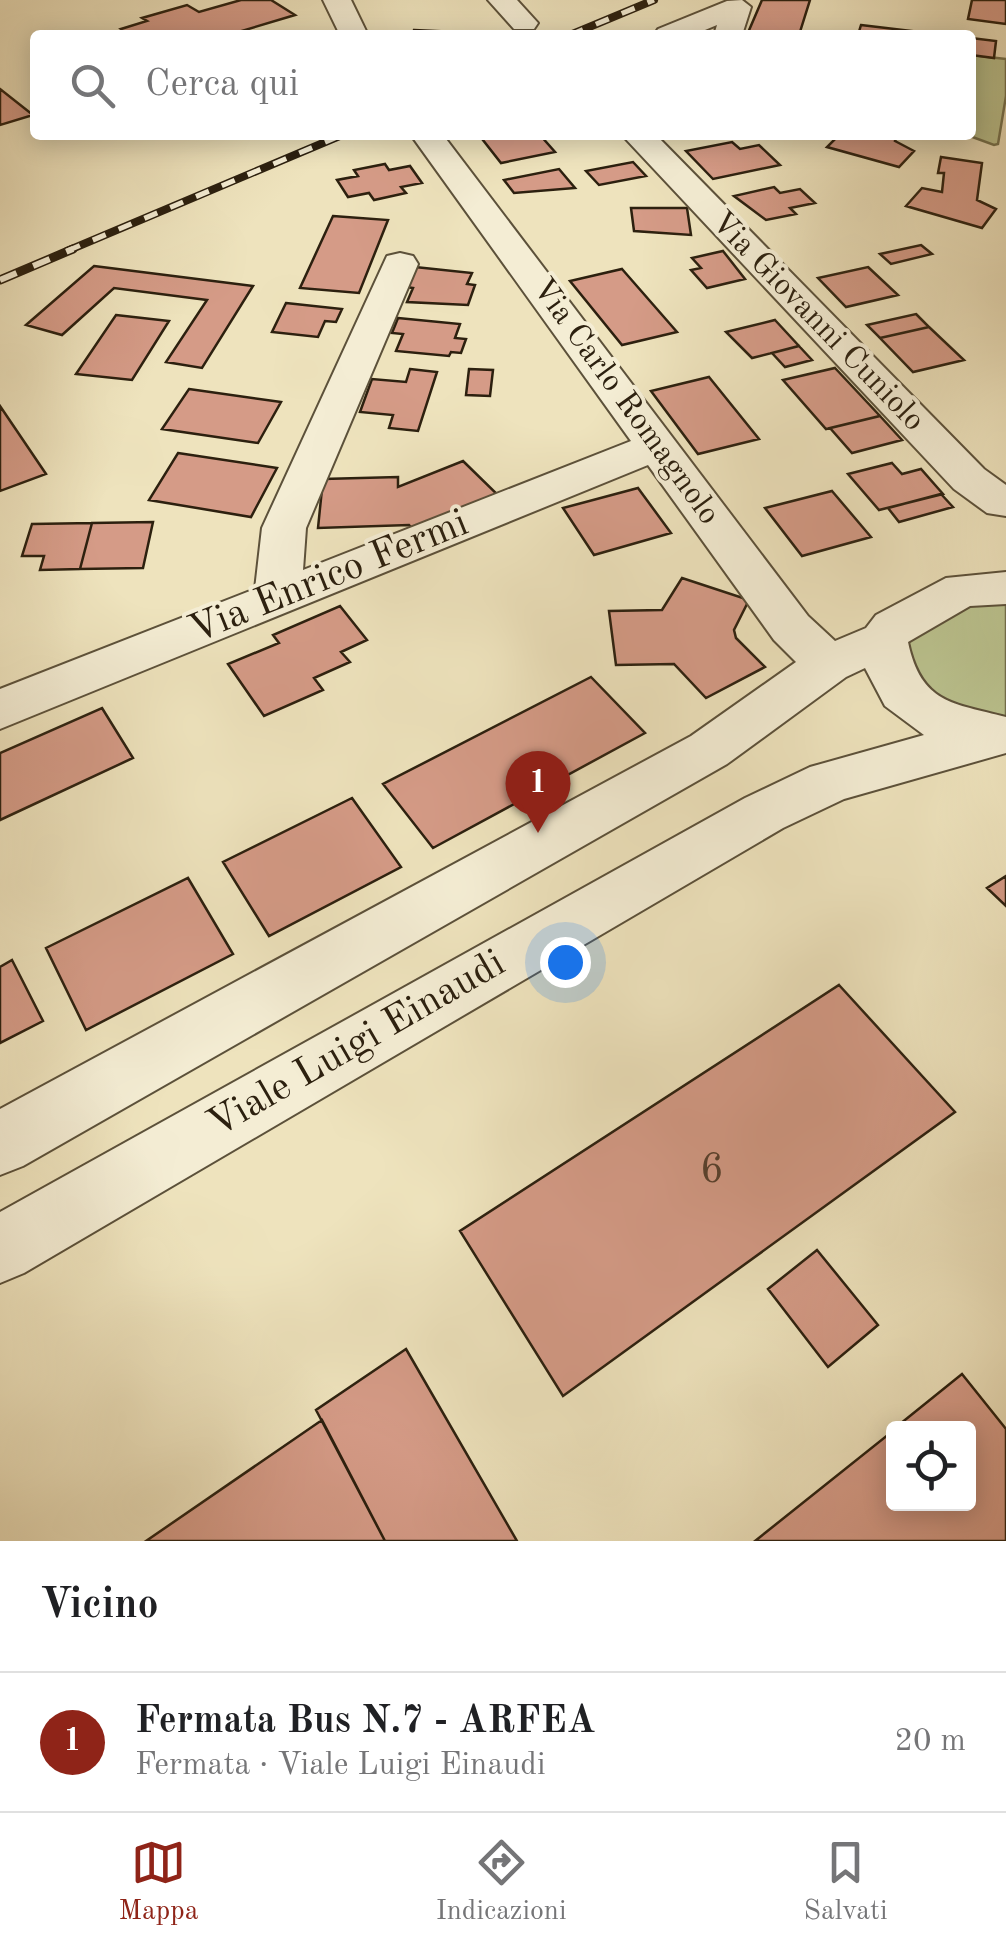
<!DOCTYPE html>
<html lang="it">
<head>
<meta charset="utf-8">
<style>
	:root { --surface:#fff; --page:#f6f6f6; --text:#202124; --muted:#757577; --line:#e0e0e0; --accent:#8f2418 }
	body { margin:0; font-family:"Old Standard TT",serif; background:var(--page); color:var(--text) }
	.controls { position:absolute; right:30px; bottom:30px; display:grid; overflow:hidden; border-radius:10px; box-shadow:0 5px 25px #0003 }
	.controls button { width:90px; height:90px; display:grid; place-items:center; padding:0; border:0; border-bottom:2px solid var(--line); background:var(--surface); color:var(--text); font:50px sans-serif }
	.you { position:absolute; left:565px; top:962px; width:35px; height:35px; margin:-25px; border:8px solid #fff; border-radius:50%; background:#1a73e8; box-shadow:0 0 0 15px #1a73e833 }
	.badge { display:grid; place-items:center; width:65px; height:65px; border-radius:50%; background:var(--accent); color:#fff; font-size:32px; font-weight:700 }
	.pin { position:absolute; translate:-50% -82px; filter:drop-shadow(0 2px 5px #0008) }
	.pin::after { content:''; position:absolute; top:52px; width:35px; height:30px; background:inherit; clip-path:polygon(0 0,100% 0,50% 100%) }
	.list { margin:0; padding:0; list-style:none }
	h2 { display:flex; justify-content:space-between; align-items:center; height:130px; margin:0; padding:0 40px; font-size:42px }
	h2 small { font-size:32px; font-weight:400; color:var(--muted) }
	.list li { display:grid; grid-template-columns:65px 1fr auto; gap:30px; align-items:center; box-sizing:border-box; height:140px; padding:0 40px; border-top:2px solid var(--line) }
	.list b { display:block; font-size:38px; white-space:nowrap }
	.list p { margin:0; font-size:32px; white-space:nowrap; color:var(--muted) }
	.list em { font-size:32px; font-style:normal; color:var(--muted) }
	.icon { flex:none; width:55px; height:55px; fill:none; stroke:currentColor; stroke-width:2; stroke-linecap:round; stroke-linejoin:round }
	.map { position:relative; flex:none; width:1006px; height:1541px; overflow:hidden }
	.search { position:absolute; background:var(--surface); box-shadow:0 5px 25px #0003; left:30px; right:30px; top:30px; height:110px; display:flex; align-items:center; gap:25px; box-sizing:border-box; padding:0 35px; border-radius:10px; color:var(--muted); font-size:38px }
	.sheet { height:270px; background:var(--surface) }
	nav { display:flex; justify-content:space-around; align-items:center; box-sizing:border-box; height:140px; border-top:2px solid var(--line); background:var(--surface); font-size:28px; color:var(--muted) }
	nav a { display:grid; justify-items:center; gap:5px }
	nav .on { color:var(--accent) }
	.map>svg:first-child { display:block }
	.green { fill:#bbc38f; stroke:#74724f; stroke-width:2.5 }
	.building { fill:#d59b87; stroke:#2c200f; stroke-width:2.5 }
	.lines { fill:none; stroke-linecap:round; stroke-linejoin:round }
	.minor-casing { stroke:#5c513a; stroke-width:4 }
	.minor { fill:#f4edd4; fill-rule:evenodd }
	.rail-far1-casing { stroke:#2c200f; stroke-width:8 }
	.rail-casing { stroke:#2c200f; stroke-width:9 }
	.rail-far1 { stroke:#f4edd4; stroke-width:5; stroke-dasharray:14; stroke-linecap:butt }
	.rail { stroke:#f4edd4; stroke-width:6; stroke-dasharray:18; stroke-linecap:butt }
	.labels { text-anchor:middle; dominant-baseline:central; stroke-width:8; stroke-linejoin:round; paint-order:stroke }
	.far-street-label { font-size:32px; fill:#2c200f; stroke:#f4edd4 }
	.street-label { font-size:40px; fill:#2c200f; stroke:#f4edd4 }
	.near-number-label { font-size:42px; fill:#563f2d }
</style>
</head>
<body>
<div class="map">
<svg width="1006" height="1541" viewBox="0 0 1006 1541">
	<rect width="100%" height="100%" fill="#eee3bd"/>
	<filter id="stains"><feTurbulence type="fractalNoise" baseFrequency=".002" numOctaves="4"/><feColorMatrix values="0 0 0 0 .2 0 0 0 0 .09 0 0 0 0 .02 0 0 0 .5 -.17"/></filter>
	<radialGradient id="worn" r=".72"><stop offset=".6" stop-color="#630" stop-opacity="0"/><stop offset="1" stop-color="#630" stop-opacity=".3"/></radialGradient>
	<!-- green -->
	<path class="green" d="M 971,55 L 1006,59 L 1006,96 L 998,144 L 994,145 L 967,135 L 971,135 Z
		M 1006,602 L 1006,718 L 949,706 L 915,677 L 906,646 L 911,639 L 974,604 Z"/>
	<!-- building -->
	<path class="building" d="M 241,0 L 271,0 L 295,15 L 235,33 L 238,35 L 130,35 L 121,29 L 147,21 L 142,18 L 187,5 L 199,12 Z
		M 762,0 L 810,0 L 799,35 L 747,35 Z
		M 972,0 L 1006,0 L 1006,24 L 968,19 Z
		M 861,25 L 945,35 L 858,35 Z
		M 414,30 L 501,34 L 413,35 Z
		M 971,38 L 996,41 L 994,58 L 971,55 Z
		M 0,89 L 33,115 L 0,125 Z
		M 479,135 L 540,135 L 555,152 L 501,163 Z
		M 839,135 L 897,135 L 895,141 L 914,151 L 899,167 L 827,147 Z
		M 732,142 L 740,149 L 759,145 L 780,165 L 713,179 L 686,151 Z
		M 941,157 L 982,163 L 977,200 L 996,209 L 982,228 L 906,206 L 922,188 L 942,192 L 944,173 L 938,173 Z
		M 633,162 L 646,176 L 599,185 L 586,171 Z
		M 385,164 L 389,170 L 410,166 L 422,183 L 401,187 L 406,193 L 374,200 L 369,193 L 348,197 L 337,180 L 358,176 L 354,170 Z
		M 559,169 L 575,188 L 514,193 L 504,180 Z
		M 774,187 L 780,193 L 800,189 L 815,203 L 790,208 L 796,214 L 766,220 L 734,196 Z
		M 631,208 L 687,208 L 691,235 L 634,231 Z
		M 333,216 L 388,220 L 359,293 L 300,288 Z
		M 921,245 L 932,254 L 891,264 L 880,254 Z
		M 723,251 L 745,279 L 707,288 L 691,270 L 701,268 L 692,258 Z
		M 94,266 L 253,286 L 202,368 L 166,362 L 207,300 L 114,288 L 62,335 L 26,325 Z
		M 415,267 L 472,273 L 467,284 L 475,285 L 468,305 L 407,302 L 413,288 L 406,287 Z
		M 868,267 L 898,295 L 846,307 L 818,278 Z
		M 622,269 L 677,332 L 622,345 L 570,281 Z
		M 286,303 L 342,309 L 336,322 L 325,321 L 318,337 L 272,332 Z
		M 916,314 L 929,327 L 880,338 L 867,325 Z
		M 116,315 L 169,321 L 132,380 L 76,374 Z
		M 398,318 L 460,324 L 455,338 L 466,339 L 461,353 L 451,352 L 449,356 L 396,351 L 403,334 L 392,333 Z
		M 775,320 L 799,346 L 752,358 L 726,332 Z
		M 929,327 L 964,360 L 913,372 L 880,338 Z
		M 799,346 L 812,360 L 785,367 L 772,353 Z
		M 835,368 L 880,416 L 826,429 L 783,380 Z
		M 410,369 L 437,372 L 418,431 L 389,428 L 393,415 L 360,412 L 372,379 L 406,382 Z
		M 469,369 L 493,370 L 490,396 L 466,395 Z
		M 709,377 L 759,439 L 698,454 L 651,391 Z
		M 189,389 L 281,402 L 258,443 L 162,429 Z
		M 0,406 L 46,474 L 0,491 Z
		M 880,416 L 902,440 L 852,453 L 830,428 Z
		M 178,453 L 277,468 L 251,517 L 149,500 Z
		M 463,461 L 501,498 L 417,534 L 409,525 L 318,528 L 323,479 L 398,477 L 398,487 Z
		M 892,463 L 902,474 L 921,469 L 943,494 L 879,510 L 848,474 Z
		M 638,488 L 671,533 L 594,555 L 563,508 Z
		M 832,491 L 871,537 L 802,556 L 765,508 Z
		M 941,494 L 953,507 L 899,522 L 888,508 Z
		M 153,522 L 143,568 L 80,569 L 92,523 Z
		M 92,523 L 80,569 L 40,570 L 44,556 L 22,556 L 32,524 Z
		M 682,578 L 749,600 L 734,630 L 736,638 L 765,667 L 706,698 L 674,664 L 616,665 L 609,611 L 662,610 Z
		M 340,606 L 367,640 L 341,652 L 350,662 L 314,678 L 323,690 L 264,716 L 228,664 L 279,643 L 273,635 Z
		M 591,677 L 645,733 L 433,848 L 383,784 Z
		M 102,708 L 133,758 L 0,820 L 0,753 Z
		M 352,798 L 401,867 L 269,936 L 223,862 Z
		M 1006,876 L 1006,906 L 987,888 Z
		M 188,878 L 233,954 L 86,1030 L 46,948 Z
		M 12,960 L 43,1021 L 0,1043 L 0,967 Z
		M 839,985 L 955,1112 L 563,1396 L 460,1231 Z
		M 817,1250 L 878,1325 L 828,1367 L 768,1289 Z
		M 406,1349 L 517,1541 L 385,1541 L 316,1410 Z
		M 962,1374 L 1006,1429 L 1006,1541 L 755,1541 L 894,1430 L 894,1504 L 968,1504 L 968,1428 L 895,1428 Z
		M 322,1420 L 385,1541 L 146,1541 Z"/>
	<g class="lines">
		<defs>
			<path id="minor" d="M 323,0 L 351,0 L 368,35 L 340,35 Z
				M 488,0 L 517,0 L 538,23 L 534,29 L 514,29 Z
				M 742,0 L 751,7 L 742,35 L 714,35 L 717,25 L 693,35 L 654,35 L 658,29 L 727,1 Z
				M 411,135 L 443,135 L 808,616 L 835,641 L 866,628 L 876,615 L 946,578 L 1006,572 L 1006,604 L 970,606 L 908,642 C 921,704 953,703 1006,717 L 1006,753 L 844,799 L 783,828 L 24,1273 L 0,1283 L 0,1212 L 745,798 L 810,767 L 924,735 L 885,706 L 865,668 L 846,677 L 727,764 L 23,1166 L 0,1175 L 0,1109 L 691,736 L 796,662 L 774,640 L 648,465 L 0,729 L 0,689 L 255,589 L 262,528 L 387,256 L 400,253 L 413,256 L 418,264 L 306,528 L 303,570 L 631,441 Z
				M 622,135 L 656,135 L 984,469 L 1006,485 L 1006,516 L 987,513 L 954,489 Z"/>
		</defs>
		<!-- minor casing -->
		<use href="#minor" class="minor-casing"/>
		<!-- minor -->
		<use href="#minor" class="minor"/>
		<defs>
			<path id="rail-far1" d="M 570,35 L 654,0
				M 67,251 L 342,135"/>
			<path id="rail" d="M 0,280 L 73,249"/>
		</defs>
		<!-- rail-far1 casing -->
		<use href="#rail-far1" class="rail-far1-casing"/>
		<!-- rail casing -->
		<use href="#rail" class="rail-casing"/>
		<!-- rail-far1 -->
		<use href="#rail-far1" class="rail-far1"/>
		<!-- rail -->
		<use href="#rail" class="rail"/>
	</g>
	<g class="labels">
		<!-- far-street labels -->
		<g class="far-street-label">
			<text transform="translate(817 322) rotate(46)">Via Giovanni Cuniolo</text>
			<text transform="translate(625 402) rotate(54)">Via Carlo Romagnolo</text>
		</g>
		<!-- street labels -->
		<g class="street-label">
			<text transform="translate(329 578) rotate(-22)">Via Enrico Fermi</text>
			<text transform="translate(357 1045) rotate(-30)">Viale Luigi Einaudi</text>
		</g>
		<!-- near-number labels -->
		<g class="near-number-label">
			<text x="712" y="1171">6</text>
		</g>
	</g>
	<rect width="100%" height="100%" filter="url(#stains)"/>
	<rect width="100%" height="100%" fill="url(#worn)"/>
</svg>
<div class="controls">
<button><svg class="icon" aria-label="locate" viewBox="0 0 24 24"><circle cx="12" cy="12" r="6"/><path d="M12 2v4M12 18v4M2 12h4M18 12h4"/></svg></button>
</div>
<div class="you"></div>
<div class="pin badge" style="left:538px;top:833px">1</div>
<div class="search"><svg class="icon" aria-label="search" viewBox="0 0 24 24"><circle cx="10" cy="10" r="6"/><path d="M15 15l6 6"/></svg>Cerca qui</div>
</div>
<section class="sheet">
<h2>Vicino<small></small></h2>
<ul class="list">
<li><span class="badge">1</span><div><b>Fermata Bus N.7 - ARFEA</b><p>Fermata · Viale Luigi Einaudi</p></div><em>20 m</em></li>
</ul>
</section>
<nav>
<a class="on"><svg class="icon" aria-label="map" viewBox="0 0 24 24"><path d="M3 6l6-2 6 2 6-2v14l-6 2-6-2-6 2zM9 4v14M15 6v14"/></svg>Mappa</a>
<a><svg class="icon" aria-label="directions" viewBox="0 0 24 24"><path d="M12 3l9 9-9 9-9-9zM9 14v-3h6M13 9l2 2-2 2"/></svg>Indicazioni</a>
<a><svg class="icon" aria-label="saved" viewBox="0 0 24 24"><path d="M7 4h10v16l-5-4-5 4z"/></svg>Salvati</a>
</nav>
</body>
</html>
